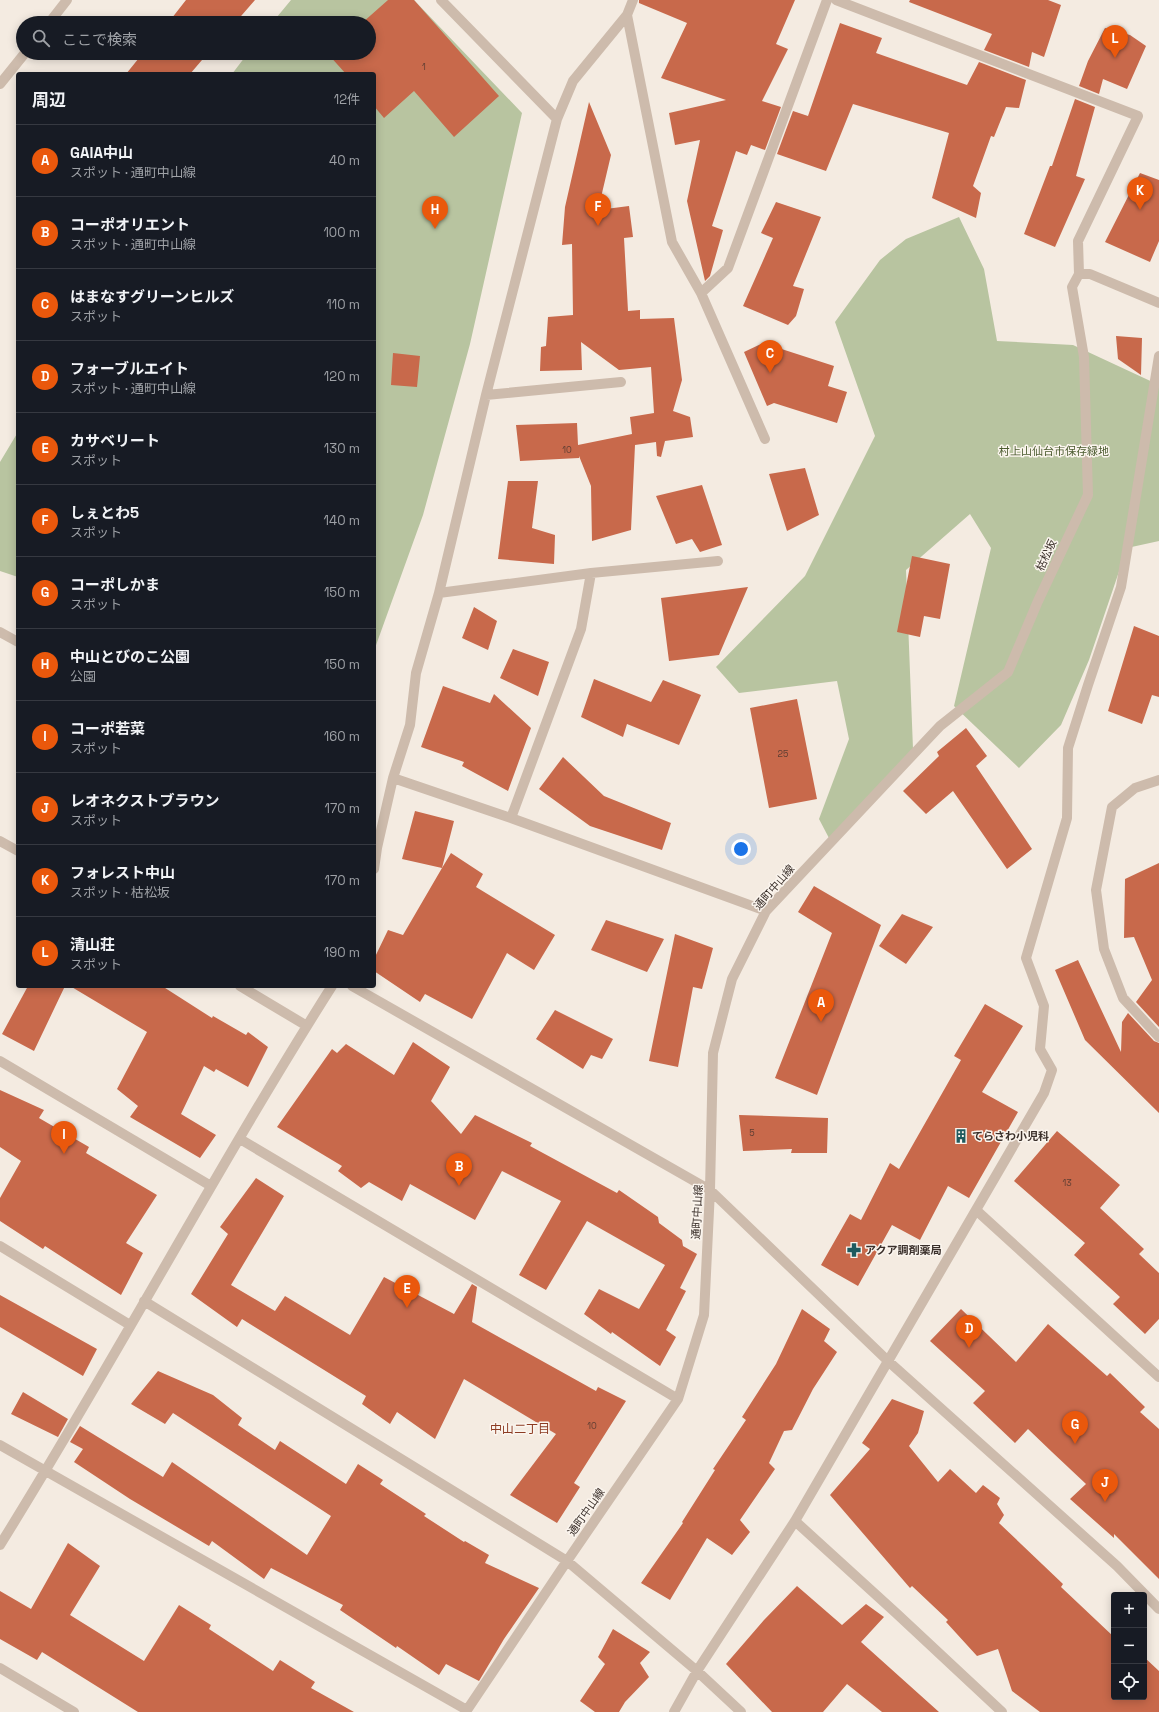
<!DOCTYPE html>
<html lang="ja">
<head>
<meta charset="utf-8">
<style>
	:root { --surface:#171b24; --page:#20242c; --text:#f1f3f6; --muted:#9ea1a6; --line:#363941; --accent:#ea580c }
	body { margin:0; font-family:"Space Grotesk","Noto Sans JP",sans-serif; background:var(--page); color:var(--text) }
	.controls { position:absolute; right:12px; bottom:12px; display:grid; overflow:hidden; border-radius:4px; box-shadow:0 2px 10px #0003 }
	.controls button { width:36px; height:36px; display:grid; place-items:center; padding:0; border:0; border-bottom:1px solid var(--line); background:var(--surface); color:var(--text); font:20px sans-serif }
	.you { position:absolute; left:741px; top:849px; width:14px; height:14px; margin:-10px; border:3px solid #fff; border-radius:50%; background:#1a73e8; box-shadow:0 0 0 6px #1a73e833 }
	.badge { display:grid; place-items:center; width:26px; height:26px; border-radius:50%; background:var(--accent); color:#fff; font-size:13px; font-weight:700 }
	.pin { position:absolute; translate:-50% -33px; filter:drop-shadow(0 1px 2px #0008) }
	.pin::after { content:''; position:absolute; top:21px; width:14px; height:12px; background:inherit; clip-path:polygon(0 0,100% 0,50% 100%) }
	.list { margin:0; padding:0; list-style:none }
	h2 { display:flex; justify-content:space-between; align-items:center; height:52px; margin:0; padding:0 16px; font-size:17px }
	h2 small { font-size:13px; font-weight:400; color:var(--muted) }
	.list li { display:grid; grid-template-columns:26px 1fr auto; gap:12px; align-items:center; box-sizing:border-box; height:72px; padding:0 16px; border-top:1px solid var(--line) }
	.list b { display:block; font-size:15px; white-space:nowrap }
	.list p { margin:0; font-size:13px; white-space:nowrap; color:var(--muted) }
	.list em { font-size:13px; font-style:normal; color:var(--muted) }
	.icon { flex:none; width:22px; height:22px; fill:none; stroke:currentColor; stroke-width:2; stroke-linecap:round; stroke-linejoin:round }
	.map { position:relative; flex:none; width:1159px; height:1712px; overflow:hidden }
	.search { position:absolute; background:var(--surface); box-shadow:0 2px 10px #0003; left:16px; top:16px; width:360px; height:44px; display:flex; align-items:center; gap:10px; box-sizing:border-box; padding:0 14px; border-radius:22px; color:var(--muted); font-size:15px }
	.panel { position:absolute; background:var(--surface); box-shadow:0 2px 10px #0003; left:16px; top:72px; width:360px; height:916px; border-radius:4px }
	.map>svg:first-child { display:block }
	.green { fill:#b8c4a0 }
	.building { fill:#c8694b }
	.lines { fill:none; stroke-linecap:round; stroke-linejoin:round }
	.minor { stroke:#cdbbac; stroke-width:10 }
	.labels { text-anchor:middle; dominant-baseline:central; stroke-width:3; stroke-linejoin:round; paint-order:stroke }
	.number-label { font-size:9px; fill:#5e3e33 }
	.park-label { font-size:11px; fill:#4a5a2e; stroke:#fbf5ee }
	.street-label { font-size:11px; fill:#3b302b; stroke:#fbf5ee }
	.poi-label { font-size:11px; font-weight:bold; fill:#3b302b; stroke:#fbf5ee; text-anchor:start }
	.neighbourhood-label { font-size:12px; fill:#8c3b22; stroke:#fbf5ee }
</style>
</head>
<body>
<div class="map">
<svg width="1159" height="1712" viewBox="0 0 1159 1712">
	<rect width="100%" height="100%" fill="#f4ebe1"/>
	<!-- green -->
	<path class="green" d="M 291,0 L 414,0 L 522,113 L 470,344 L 423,515 L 375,648 L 374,74 L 232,74 L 248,53 L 369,53 L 369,23 L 272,23 Z
		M 959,217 L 984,269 L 997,341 L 1073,345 L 1159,385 L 1159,541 L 1127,548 L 1089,660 L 1061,725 L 1019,768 L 954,706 L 991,548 L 970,514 L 906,570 L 913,749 L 830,840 L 819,819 L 849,739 L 837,681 L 739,693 L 716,667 L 805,576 L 875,436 L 835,322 L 880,260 L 906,239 Z
		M 18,432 L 18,577 L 0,571 L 0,462 Z"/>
	<!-- building -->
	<path class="building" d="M 186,0 L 255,0 L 235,23 L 168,23 Z
		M 388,0 L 414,0 L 499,96 L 454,137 L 414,91 L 384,118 L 374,106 L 374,74 L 346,74 L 328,54 L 369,53 L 369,23 L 362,23 Z
		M 639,0 L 795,0 L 776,44 L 788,49 L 762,101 L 781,107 L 765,150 L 751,145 L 747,155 L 736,151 L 712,226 L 723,230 L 710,276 L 705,281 L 687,201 L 700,140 L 675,145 L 669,113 L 726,100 L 661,78 L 687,23 L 639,3 Z
		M 910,0 L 1048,0 L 1061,5 L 1044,57 L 1032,52 L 1029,67 L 984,50 L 992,34 L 909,2 Z
		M 840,23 L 882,38 L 876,53 L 967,85 L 979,62 L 1026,80 L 1019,108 L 1006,107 L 994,137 L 991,136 L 973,186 L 981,193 L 976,218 L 932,198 L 949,133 L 853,104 L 826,171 L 777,154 L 793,111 L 808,116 Z
		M 1105,28 L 1130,35 L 1146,46 L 1127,89 L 1103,79 L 1099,94 L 1079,86 L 1088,61 Z
		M 143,53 L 208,53 L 190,74 L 126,74 Z
		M 1075,99 L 1095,107 L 1076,176 L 1085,179 L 1055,247 L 1024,234 L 1050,166 L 1052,166 Z
		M 589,102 L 611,155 L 598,210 L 629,206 L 633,237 L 624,238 L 628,311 L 640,310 L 640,319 L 674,318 L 682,380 L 673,411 L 690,417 L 693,437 L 665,441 L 661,457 L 657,456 L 656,442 L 635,445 L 631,530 L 592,541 L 591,486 L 579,456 L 579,458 L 520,461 L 516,425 L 577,423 L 578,445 L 632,434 L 630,417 L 654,413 L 651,367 L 619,370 L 581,342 L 582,370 L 540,371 L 541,347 L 546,346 L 548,317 L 573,315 L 572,244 L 562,245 L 565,207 Z
		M 1140,173 L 1159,180 L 1159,241 L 1150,262 L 1105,242 Z
		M 776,202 L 821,217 L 793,286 L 804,289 L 796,316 L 788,325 L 743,306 L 773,238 L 761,233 Z
		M 1116,336 L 1142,338 L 1141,375 L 1118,359 Z
		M 763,343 L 834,366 L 828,386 L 847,392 L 837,423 L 774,403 L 767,406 L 744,352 Z
		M 393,353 L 420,356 L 417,387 L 391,385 Z
		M 805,468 L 819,515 L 787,531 L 769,474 Z
		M 508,481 L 538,481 L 532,528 L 555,535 L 554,564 L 498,559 Z
		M 702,485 L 722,545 L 700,552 L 692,539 L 676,544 L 656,496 Z
		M 912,556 L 950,564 L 940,619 L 924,616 L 920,637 L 897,632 Z
		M 748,587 L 719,655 L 669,661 L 661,598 Z
		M 474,607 L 497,621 L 488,650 L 462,638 Z
		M 1134,626 L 1159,636 L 1159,697 L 1152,695 L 1142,724 L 1108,711 Z
		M 513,649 L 549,662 L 538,696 L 500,678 Z
		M 594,679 L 651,702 L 663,680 L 701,695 L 679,745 L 627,724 L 623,737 L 581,717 Z
		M 443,686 L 490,703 L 494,694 L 531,728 L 508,791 L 462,766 L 464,762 L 421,747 Z
		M 797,699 L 817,799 L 769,808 L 750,708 Z
		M 966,728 L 987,756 L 976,766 L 1032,849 L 1007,869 L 953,791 L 926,814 L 903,791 L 939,756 L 937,752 Z
		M 563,757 L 604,796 L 671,823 L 662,850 L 590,826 L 539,789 Z
		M 415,811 L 454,821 L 442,868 L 451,853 L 483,874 L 476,887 L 555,935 L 534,970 L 507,953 L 472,1019 L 425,994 L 420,1002 L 374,971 L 374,959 L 388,930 L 403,935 L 442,868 L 402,859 Z
		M 1159,863 L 1159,1027 L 1136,1002 L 1152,980 L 1134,937 L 1124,938 L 1125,879 Z
		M 814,886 L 881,925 L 817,1095 L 775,1078 L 832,933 L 798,912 Z
		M 902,914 L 933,927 L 906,964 L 879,946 Z
		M 606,920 L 664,939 L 647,972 L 591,950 Z
		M 675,934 L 713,948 L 702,989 L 693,987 L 678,1067 L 649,1061 Z
		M 1078,960 L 1121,1052 L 1122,1022 L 1128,1013 L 1154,1041 L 1159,1043 L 1159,1113 L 1085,1040 L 1055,970 Z
		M 28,986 L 65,986 L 34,1051 L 2,1034 Z
		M 70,986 L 162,986 L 212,1018 L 213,1016 L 246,1035 L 248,1032 L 268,1047 L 248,1087 L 216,1069 L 214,1072 L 204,1066 L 181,1114 L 216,1135 L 200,1158 L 130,1117 L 138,1106 L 117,1089 L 147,1032 Z
		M 985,1004 L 1023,1026 L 982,1092 L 1018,1112 L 969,1198 L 948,1186 L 920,1240 L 892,1225 L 858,1286 L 821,1265 L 850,1214 L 861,1220 L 890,1163 L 899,1169 L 961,1060 L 954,1056 Z
		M 555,1010 L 613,1039 L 602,1059 L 591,1055 L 583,1069 L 536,1039 Z
		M 413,1042 L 450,1067 L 431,1101 L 461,1134 L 475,1115 L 532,1143 L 530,1146 L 617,1193 L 619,1190 L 658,1217 L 659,1223 L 682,1240 L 683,1246 L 697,1254 L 680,1288 L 686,1291 L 666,1330 L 676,1337 L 660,1366 L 612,1332 L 611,1334 L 584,1314 L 599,1289 L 639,1309 L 665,1265 L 587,1221 L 546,1290 L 519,1275 L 561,1201 L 502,1171 L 475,1220 L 410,1184 L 402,1201 L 369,1182 L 361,1188 L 338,1171 L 342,1166 L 277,1127 L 332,1049 L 337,1053 L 346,1044 L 394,1075 Z
		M 0,1090 L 44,1110 L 39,1118 L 89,1147 L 86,1153 L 157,1195 L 126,1243 L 143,1253 L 121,1295 L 45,1246 L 43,1249 L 0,1221 L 0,1198 L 21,1161 L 0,1147 Z
		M 739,1115 L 828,1118 L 827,1153 L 791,1153 L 792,1149 L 743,1151 Z
		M 1057,1131 L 1120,1185 L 1100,1208 L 1144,1249 L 1139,1254 L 1159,1273 L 1159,1319 L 1145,1334 L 1113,1304 L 1120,1297 L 1074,1255 L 1085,1243 L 1014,1181 Z
		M 256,1178 L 284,1196 L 231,1285 L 275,1311 L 285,1296 L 350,1335 L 384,1277 L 454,1314 L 472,1284 L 477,1287 L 472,1322 L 596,1391 L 598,1387 L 626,1401 L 574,1483 L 580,1487 L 557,1523 L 510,1495 L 556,1434 L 464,1379 L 435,1439 L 397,1412 L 390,1424 L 362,1404 L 366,1396 L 242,1319 L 237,1327 L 191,1294 L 228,1234 L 220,1227 Z
		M 0,1295 L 97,1349 L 83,1376 L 0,1327 Z
		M 802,1309 L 830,1329 L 824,1341 L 837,1352 L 813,1389 L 792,1430 L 784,1431 L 769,1463 L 775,1469 L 740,1520 L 750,1532 L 732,1555 L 707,1538 L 670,1600 L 641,1583 L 683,1523 L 682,1522 L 715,1470 L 713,1469 L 746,1420 L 742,1417 L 776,1364 Z
		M 961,1309 L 1016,1362 L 1048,1324 L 1107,1376 L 1110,1373 L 1145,1407 L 1140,1412 L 1159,1429 L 1159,1579 L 1114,1534 L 1114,1538 L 1070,1499 L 1086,1484 L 1052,1452 L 1028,1429 L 1015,1443 L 973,1403 L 985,1391 L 930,1341 Z
		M 158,1371 L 213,1395 L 242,1418 L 238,1425 L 275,1450 L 280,1441 L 346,1484 L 358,1464 L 383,1480 L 380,1484 L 426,1514 L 424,1516 L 464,1542 L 465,1541 L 489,1555 L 485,1563 L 539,1588 L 504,1639 L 479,1681 L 446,1664 L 439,1675 L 397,1646 L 396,1648 L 340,1610 L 343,1605 L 271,1568 L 264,1579 L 212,1541 L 209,1546 L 130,1499 L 74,1462 L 83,1449 L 70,1442 L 80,1426 L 163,1477 L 172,1462 L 307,1555 L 331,1516 L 173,1413 L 165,1424 L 131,1404 Z
		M 23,1392 L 68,1419 L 58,1437 L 11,1414 Z
		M 892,1399 L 924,1411 L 918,1433 L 909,1446 L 938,1482 L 950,1469 L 976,1493 L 983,1485 L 1000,1498 L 997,1504 L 1004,1515 L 999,1523 L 1063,1584 L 1061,1587 L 1114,1637 L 1114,1697 L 1144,1697 L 1144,1657 L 1159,1671 L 1159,1712 L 1040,1712 L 1012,1691 L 998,1649 L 977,1656 L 946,1622 L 948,1620 L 912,1586 L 910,1588 L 830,1495 L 870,1449 L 862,1443 Z
		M 68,1543 L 100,1566 L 70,1615 L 144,1661 L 179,1605 L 211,1625 L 209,1629 L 273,1671 L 280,1660 L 315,1682 L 311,1688 L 354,1712 L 138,1712 L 42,1652 L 37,1660 L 0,1639 L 0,1591 L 31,1609 Z
		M 797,1586 L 842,1625 L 866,1604 L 884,1617 L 861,1642 L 939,1712 L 882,1712 L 847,1684 L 823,1712 L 772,1712 L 726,1664 L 764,1620 Z
		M 613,1629 L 650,1652 L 640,1663 L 649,1677 L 625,1702 L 619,1712 L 595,1712 L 580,1701 L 605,1664 L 598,1657 Z"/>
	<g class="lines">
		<!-- minor -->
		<path class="minor" d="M 441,0 L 557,119
			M 836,0 L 1138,116 L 1078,241 L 1079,274
			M 627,15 L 672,242 L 701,293 L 765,439
			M 49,23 L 67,0
			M 0,84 L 25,53
			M 701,293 L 728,268 L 827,0
			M 486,395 L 621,382
			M 439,593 L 591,573 L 718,561
			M 0,632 L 18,642
			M 393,778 L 511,818 L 766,911
			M 1159,780 L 1135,788 L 1112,807 L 1096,890 L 1104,949 L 1123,998 L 1159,1037
			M 511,818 L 581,629 L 591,573
			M 0,841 L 18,851
			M 374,869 L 377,848 L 393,778 L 410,725 L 416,673 L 439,593 L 486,395 L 557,119 L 573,81 L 627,15 L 633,0
			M 240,986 L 307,1026
			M 352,986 L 710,1190 L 888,1361 L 1117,1566 L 1159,1609
			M 0,1061 L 211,1186
			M 240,1139 L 678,1399
			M 976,1210 L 1159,1377
			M 0,1246 L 130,1325
			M 144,1301 L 567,1561 L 697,1671 L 741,1712
			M 0,1445 L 467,1710 L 567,1561 L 678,1399 L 704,1315 L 710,1190 L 713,1053 L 732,979 L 766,911 L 940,726 L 1008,672 L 1038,601 L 1088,495 L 1084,357 L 1072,287 L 1079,274 L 1090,274 L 1159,303
			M 795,1521 L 896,1613 L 1002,1712
			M 0,1545 C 115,1361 216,1169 332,986
			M 0,1668 L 74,1712
			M 674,1712 L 697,1671 L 795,1521 L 1044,1093 L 1052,1070 L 1040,1049 L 1044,1006 L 1026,958 L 1067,818 L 1068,748 L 1088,685 L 1121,587 L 1159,356"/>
	</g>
	<!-- icons -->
	<defs>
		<symbol id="building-bare" viewBox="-9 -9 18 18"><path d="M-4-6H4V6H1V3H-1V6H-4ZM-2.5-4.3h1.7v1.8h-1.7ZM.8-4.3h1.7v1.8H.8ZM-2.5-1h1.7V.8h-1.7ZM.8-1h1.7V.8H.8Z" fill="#1f5a5e" stroke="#fbf5ee" stroke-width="2.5" paint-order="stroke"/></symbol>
		<symbol id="pharmacy-bare" viewBox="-9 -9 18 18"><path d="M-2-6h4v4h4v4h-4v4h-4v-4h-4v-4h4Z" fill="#1f5a5e" stroke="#fbf5ee" stroke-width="2.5" paint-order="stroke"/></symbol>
	</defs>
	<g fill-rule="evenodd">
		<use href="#building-bare" x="951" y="1126" width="20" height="20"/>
		<use href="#pharmacy-bare" x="844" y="1240" width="20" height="20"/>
	</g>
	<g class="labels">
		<!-- number labels -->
		<g class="number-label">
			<text x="424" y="67">1</text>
			<text x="567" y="450">10</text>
			<text x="783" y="754">25</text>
			<text x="752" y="1133">5</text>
			<text x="1067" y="1183">13</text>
			<text x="592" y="1426">10</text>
		</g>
		<!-- park labels -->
		<g class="park-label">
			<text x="1054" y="451">村上山仙台市保存緑地</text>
		</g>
		<!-- street labels -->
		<g class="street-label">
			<text transform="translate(1046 555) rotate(-65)">枯松坂</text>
			<text transform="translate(774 887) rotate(-49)">通町中山線</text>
			<text transform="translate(697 1212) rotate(-87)">通町中山線</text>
			<text transform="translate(586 1512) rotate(-55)">通町中山線</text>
		</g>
		<!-- poi labels -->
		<g class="poi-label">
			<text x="972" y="1136">てらさわ小児科</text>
			<text x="865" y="1250">アクア調剤薬局</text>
		</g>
		<!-- neighbourhood labels -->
		<g class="neighbourhood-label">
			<text x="520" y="1429">中山二丁目</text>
		</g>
	</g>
</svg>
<div class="controls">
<button>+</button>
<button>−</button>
<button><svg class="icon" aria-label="locate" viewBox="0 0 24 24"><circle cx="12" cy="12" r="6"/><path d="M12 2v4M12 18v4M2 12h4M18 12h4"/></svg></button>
</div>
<div class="you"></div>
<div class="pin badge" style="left:821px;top:1022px">A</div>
<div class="pin badge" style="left:459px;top:1186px">B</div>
<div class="pin badge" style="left:770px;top:373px">C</div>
<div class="pin badge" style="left:969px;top:1348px">D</div>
<div class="pin badge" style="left:407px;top:1308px">E</div>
<div class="pin badge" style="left:598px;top:226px">F</div>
<div class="pin badge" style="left:1075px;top:1444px">G</div>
<div class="pin badge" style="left:435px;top:229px">H</div>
<div class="pin badge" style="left:64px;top:1154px">I</div>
<div class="pin badge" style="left:1105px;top:1502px">J</div>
<div class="pin badge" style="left:1140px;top:210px">K</div>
<div class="pin badge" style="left:1115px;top:58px">L</div>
<div class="search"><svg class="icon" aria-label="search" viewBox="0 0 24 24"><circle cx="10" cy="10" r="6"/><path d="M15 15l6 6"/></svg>ここで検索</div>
<section class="panel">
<h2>周辺<small>12件</small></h2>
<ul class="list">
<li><span class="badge">A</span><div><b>GAIA中山</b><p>スポット · 通町中山線</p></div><em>40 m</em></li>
<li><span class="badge">B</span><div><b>コーポオリエント</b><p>スポット · 通町中山線</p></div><em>100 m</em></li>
<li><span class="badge">C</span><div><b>はまなすグリーンヒルズ</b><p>スポット</p></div><em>110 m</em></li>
<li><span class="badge">D</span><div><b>フォーブルエイト</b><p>スポット · 通町中山線</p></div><em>120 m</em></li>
<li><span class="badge">E</span><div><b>カサベリート</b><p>スポット</p></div><em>130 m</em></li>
<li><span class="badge">F</span><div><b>しぇとわ5</b><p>スポット</p></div><em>140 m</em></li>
<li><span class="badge">G</span><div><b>コーポしかま</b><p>スポット</p></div><em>150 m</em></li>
<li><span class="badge">H</span><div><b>中山とびのこ公園</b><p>公園</p></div><em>150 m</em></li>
<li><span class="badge">I</span><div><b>コーポ若菜</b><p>スポット</p></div><em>160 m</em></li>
<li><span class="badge">J</span><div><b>レオネクストブラウン</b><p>スポット</p></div><em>170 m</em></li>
<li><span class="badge">K</span><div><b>フォレスト中山</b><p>スポット · 枯松坂</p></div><em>170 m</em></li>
<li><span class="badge">L</span><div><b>清山荘</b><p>スポット</p></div><em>190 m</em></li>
</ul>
</section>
</div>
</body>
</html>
